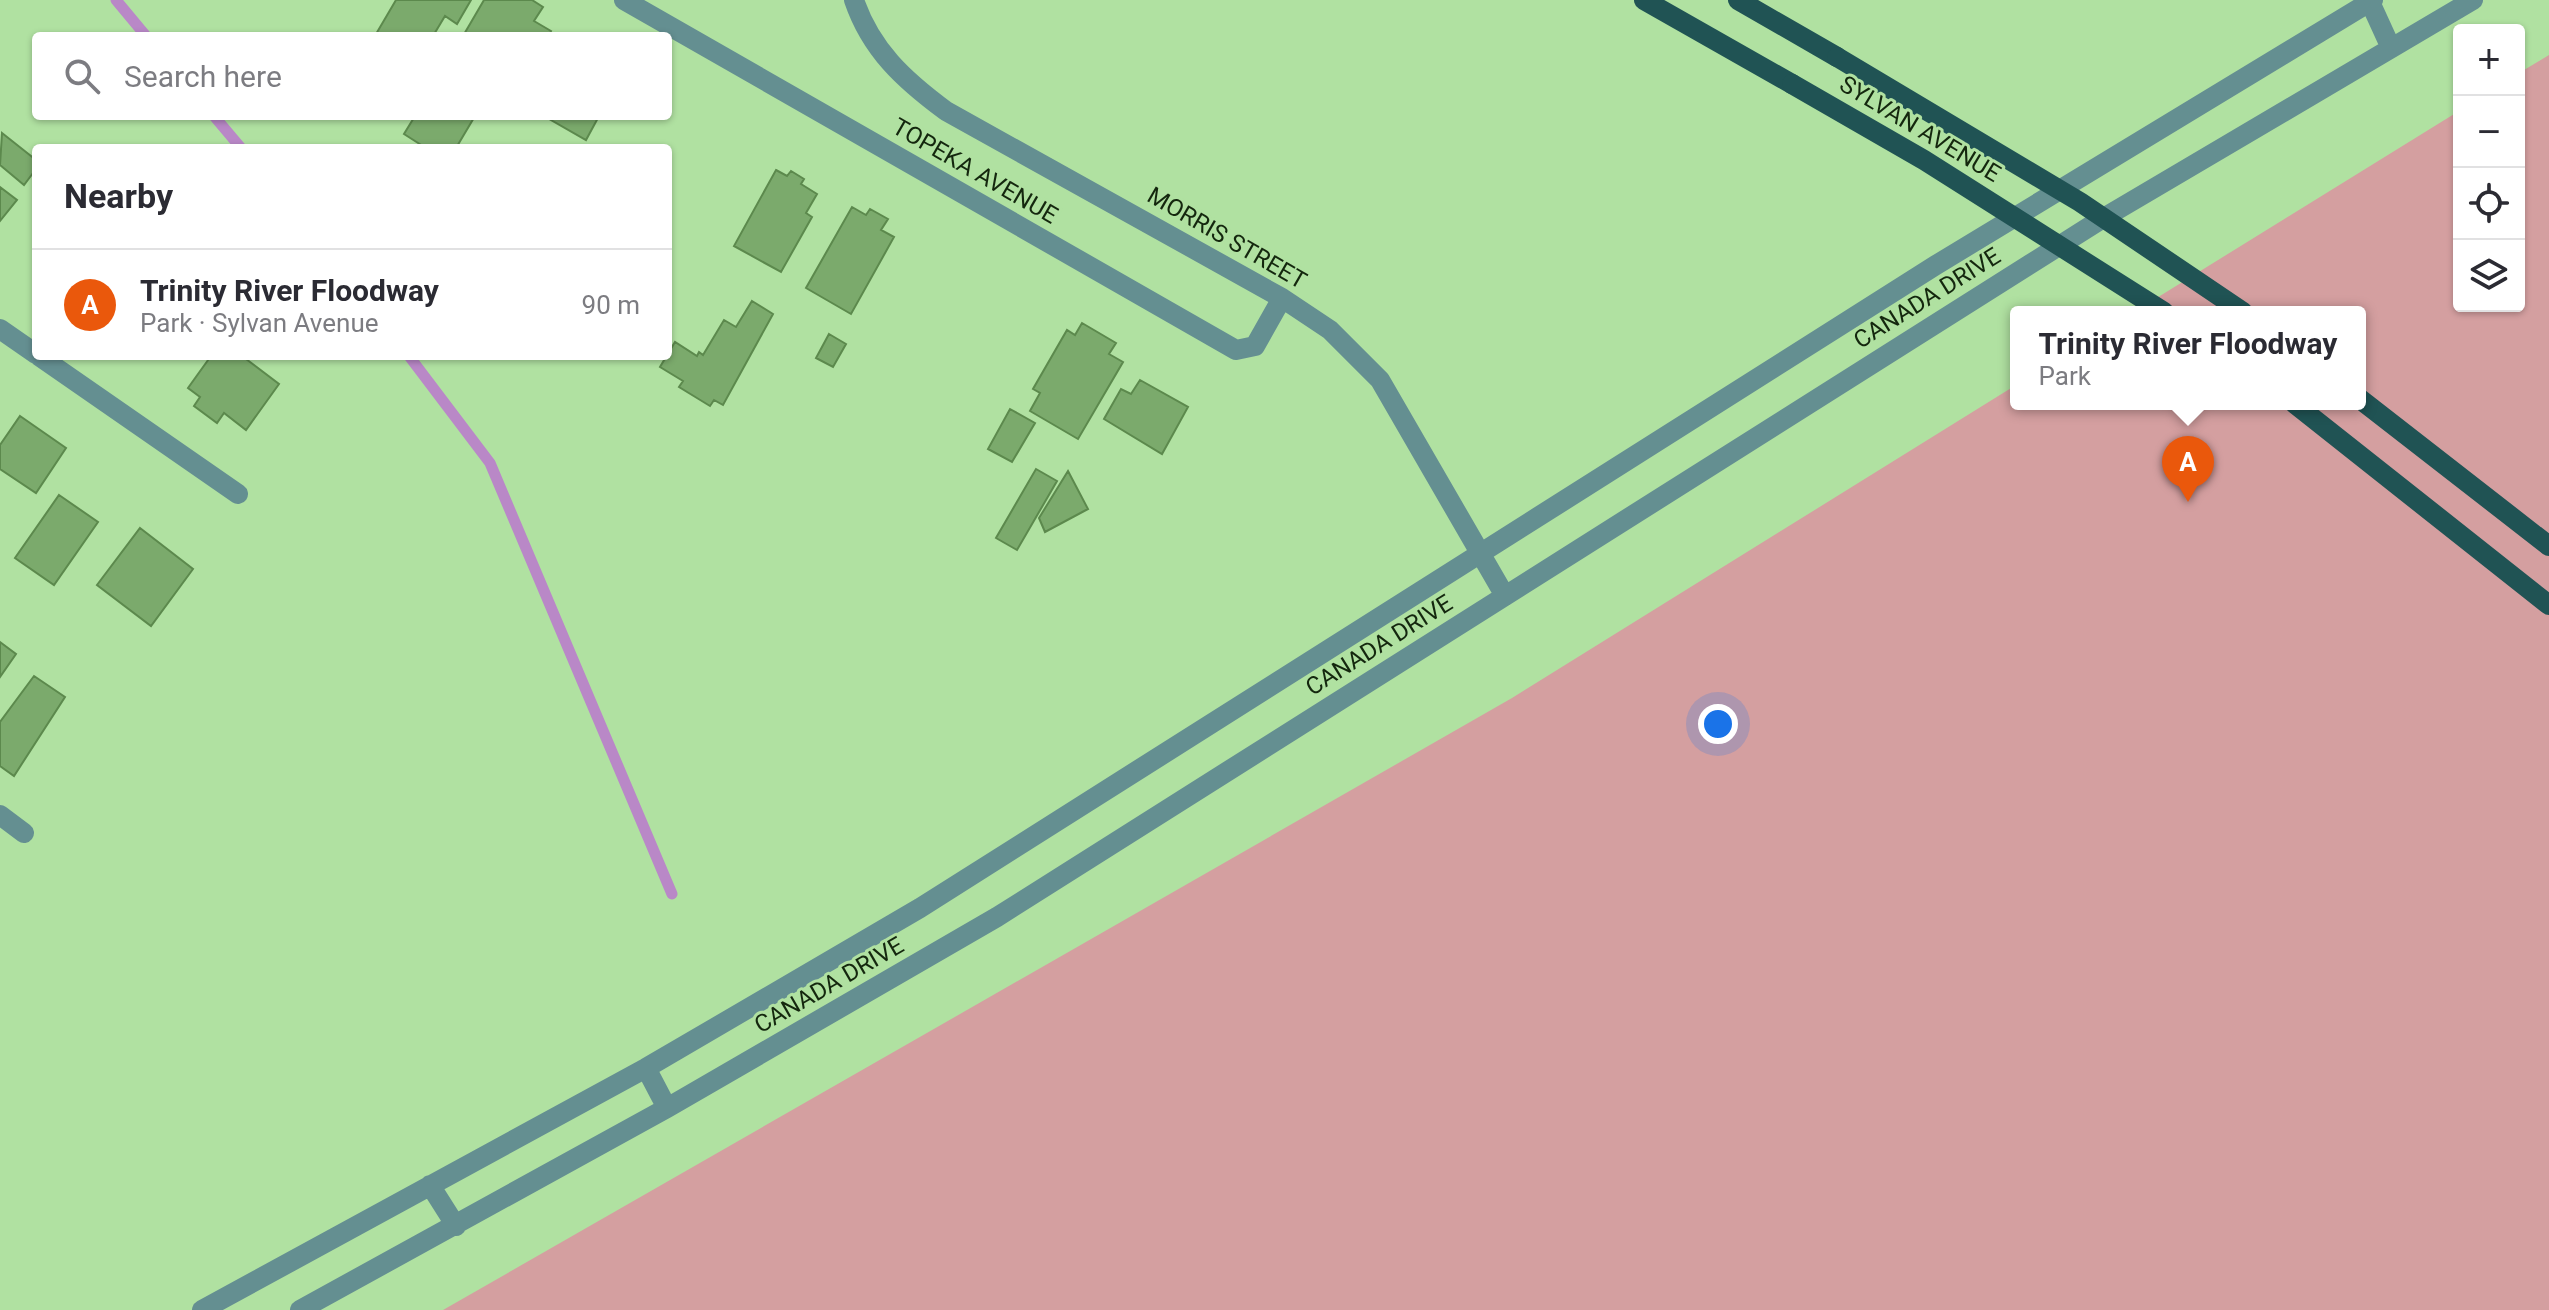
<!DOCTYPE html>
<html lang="en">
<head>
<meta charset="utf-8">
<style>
	:root { --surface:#fff; --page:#f2f2f3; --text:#2b2b33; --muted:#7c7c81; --line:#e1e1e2; --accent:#ea580c }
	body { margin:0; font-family:Roboto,sans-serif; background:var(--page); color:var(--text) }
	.controls { position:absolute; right:24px; top:24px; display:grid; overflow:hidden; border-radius:8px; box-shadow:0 2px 6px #0004 }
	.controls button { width:72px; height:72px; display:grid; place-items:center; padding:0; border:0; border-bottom:2px solid var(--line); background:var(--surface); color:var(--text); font:40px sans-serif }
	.you { position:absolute; left:1718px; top:724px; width:28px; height:28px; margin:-20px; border:6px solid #fff; border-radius:50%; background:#1a73e8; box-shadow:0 0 0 12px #1a73e833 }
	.badge { display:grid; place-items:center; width:52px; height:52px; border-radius:50%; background:var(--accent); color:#fff; font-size:26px; font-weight:700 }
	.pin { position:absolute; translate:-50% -66px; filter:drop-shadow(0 2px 4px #0008) }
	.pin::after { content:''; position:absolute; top:42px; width:28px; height:24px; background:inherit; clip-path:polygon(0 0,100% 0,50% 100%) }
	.popup { position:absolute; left:2010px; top:306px; width:356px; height:104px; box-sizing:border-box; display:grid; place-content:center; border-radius:8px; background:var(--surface); filter:drop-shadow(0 2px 6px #0005); font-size:26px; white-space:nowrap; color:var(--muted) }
	.popup b { font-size:30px; color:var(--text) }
	.popup::after { content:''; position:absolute; left:50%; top:100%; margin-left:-16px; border:16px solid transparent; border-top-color:var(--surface) }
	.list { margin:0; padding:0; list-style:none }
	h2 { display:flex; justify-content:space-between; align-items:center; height:104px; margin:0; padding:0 32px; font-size:34px }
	h2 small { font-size:26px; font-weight:400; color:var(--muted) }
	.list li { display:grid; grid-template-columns:52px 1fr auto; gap:24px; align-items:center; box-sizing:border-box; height:112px; padding:0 32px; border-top:2px solid var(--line) }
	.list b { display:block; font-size:30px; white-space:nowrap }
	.list p { margin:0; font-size:26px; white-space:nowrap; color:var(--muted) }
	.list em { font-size:26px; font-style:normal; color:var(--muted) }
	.icon { flex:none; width:44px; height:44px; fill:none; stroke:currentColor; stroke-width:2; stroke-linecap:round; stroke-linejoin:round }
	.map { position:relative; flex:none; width:2549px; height:1310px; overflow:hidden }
	.search { position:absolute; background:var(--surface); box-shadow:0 2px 6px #0004; left:32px; top:32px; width:640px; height:88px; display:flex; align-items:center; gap:20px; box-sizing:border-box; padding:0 28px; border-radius:8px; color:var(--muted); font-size:30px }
	.panel { position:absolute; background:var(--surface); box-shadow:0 2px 6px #0004; left:32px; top:144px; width:640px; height:216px; border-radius:8px }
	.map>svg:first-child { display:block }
	.green { fill:#d49fa0 }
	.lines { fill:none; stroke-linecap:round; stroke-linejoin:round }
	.stream { stroke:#b988c7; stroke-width:11 }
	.building { fill:#7baa6c; stroke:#5c894d; stroke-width:2 }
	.minor { stroke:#648f91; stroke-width:20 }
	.major { stroke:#205354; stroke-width:20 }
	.major-bridge { stroke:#205354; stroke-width:20 }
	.labels { text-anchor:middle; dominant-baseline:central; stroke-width:6; stroke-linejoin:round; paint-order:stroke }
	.street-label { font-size:24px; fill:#14270e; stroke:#b0e1a1 }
</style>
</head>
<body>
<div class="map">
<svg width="2549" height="1310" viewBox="0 0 2549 1310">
	<rect width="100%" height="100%" fill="#b0e1a1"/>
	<!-- green -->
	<path class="green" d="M 2549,55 L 2549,1310 L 443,1310 L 1512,698 L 2016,385 L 2016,404 L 2360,404 L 2360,312 L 2134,312 L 2459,111 L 2459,306 L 2519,306 L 2519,73 Z"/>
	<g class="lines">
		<!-- stream -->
		<path class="stream" d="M 116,0 L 146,36
			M 214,116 L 241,148
			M 409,356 L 490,463 L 672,894"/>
	</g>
	<!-- building -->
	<path class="building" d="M 396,0 L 471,0 L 457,24 L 445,16 L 433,36 L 380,36 L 376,34 Z
		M 484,0 L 532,0 L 543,7 L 534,21 L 551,31 L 548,36 L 463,36 Z
		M 415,116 L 475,116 L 456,148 L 426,148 L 404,134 Z
		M 544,116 L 599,116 L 586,140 Z
		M 2,133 L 36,160 L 36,169 L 24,185 L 0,165 Z
		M 776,170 L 787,176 L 791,171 L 804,179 L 801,184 L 817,194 L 806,213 L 812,217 L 781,272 L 734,246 Z
		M 0,187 L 17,200 L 0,221 Z
		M 852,207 L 866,215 L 870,209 L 888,219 L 881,230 L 894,237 L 851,314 L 806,288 Z
		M 752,301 L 773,314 L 723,405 L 714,400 L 710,406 L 679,387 L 683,381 L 660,367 L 675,342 L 697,356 L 699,352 L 703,355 L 724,320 L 736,327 Z
		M 1082,323 L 1116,343 L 1109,354 L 1123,362 L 1078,439 L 1030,411 L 1040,393 L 1033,389 L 1067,330 L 1075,335 Z
		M 829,334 L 846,344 L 833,367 L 816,358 Z
		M 211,356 L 242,356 L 279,384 L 246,430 L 224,413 L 217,423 L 194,406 L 200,397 L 188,388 Z
		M 1140,380 L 1188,407 L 1162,454 L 1104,419 L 1121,389 L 1131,394 Z
		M 1010,409 L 1035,423 L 1012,462 L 988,449 Z
		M 20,416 L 66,448 L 36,493 L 0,469 L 0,445 Z
		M 1036,469 L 1057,481 L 1017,550 L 996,538 Z
		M 1068,471 L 1088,509 L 1045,532 L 1039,518 Z
		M 59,495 L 98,522 L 54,585 L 15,558 Z
		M 140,528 L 193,569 L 151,626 L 97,585 Z
		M 0,642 L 16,654 L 0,677 Z
		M 34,676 L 65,697 L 14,776 L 0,766 L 0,722 Z"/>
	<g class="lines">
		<!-- minor -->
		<path class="minor" d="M 624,0 L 1236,350 L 1255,346 L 1282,298
			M 854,0 C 871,50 904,80 946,111 L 1282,298 L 1330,330 L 1380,380 L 1505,596
			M 2370,2 L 2391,48
			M 0,329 L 36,354
			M 39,356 L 238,494
			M 0,815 L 24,833
			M 646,1068 L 667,1108
			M 430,1185 L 456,1226
			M 202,1310 L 646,1068 L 920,908 L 1936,265 L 2373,0
			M 300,1310 L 667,1108 L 997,917 L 2100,220 L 2473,0"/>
		<!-- major -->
		<path class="major" d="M 1644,0 L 1792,84
			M 1738,0 L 1837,57
			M 2360,399 L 2549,546
			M 2295,404 L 2549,605"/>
		<!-- major-bridge -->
		<path class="major-bridge" d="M 1837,57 L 2080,202 L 2243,312
			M 1792,84 L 1924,160 L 2164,312"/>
	</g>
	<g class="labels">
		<!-- street labels -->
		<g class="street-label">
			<text transform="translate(1920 129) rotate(31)">SYLVAN AVENUE</text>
			<text transform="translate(975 171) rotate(30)">TOPEKA AVENUE</text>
			<text transform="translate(1227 238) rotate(30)">MORRIS STREET</text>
			<text transform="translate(1927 298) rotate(-32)">CANADA DRIVE</text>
			<text transform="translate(1379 645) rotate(-32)">CANADA DRIVE</text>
			<text transform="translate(829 985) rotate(-30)">CANADA DRIVE</text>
		</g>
	</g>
</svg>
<div class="controls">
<button>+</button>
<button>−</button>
<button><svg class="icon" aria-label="locate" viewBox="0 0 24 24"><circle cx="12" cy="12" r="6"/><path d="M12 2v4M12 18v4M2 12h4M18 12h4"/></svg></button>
<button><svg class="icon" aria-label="layers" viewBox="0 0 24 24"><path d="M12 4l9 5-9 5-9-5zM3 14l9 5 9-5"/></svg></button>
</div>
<div class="you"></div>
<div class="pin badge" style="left:2188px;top:502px">A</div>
<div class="popup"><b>Trinity River Floodway</b>Park</div>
<div class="search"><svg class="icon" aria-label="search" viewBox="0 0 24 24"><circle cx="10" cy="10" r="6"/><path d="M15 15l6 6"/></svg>Search here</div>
<section class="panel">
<h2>Nearby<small></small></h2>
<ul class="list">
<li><span class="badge">A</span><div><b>Trinity River Floodway</b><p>Park · Sylvan Avenue</p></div><em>90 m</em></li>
</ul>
</section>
</div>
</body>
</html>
